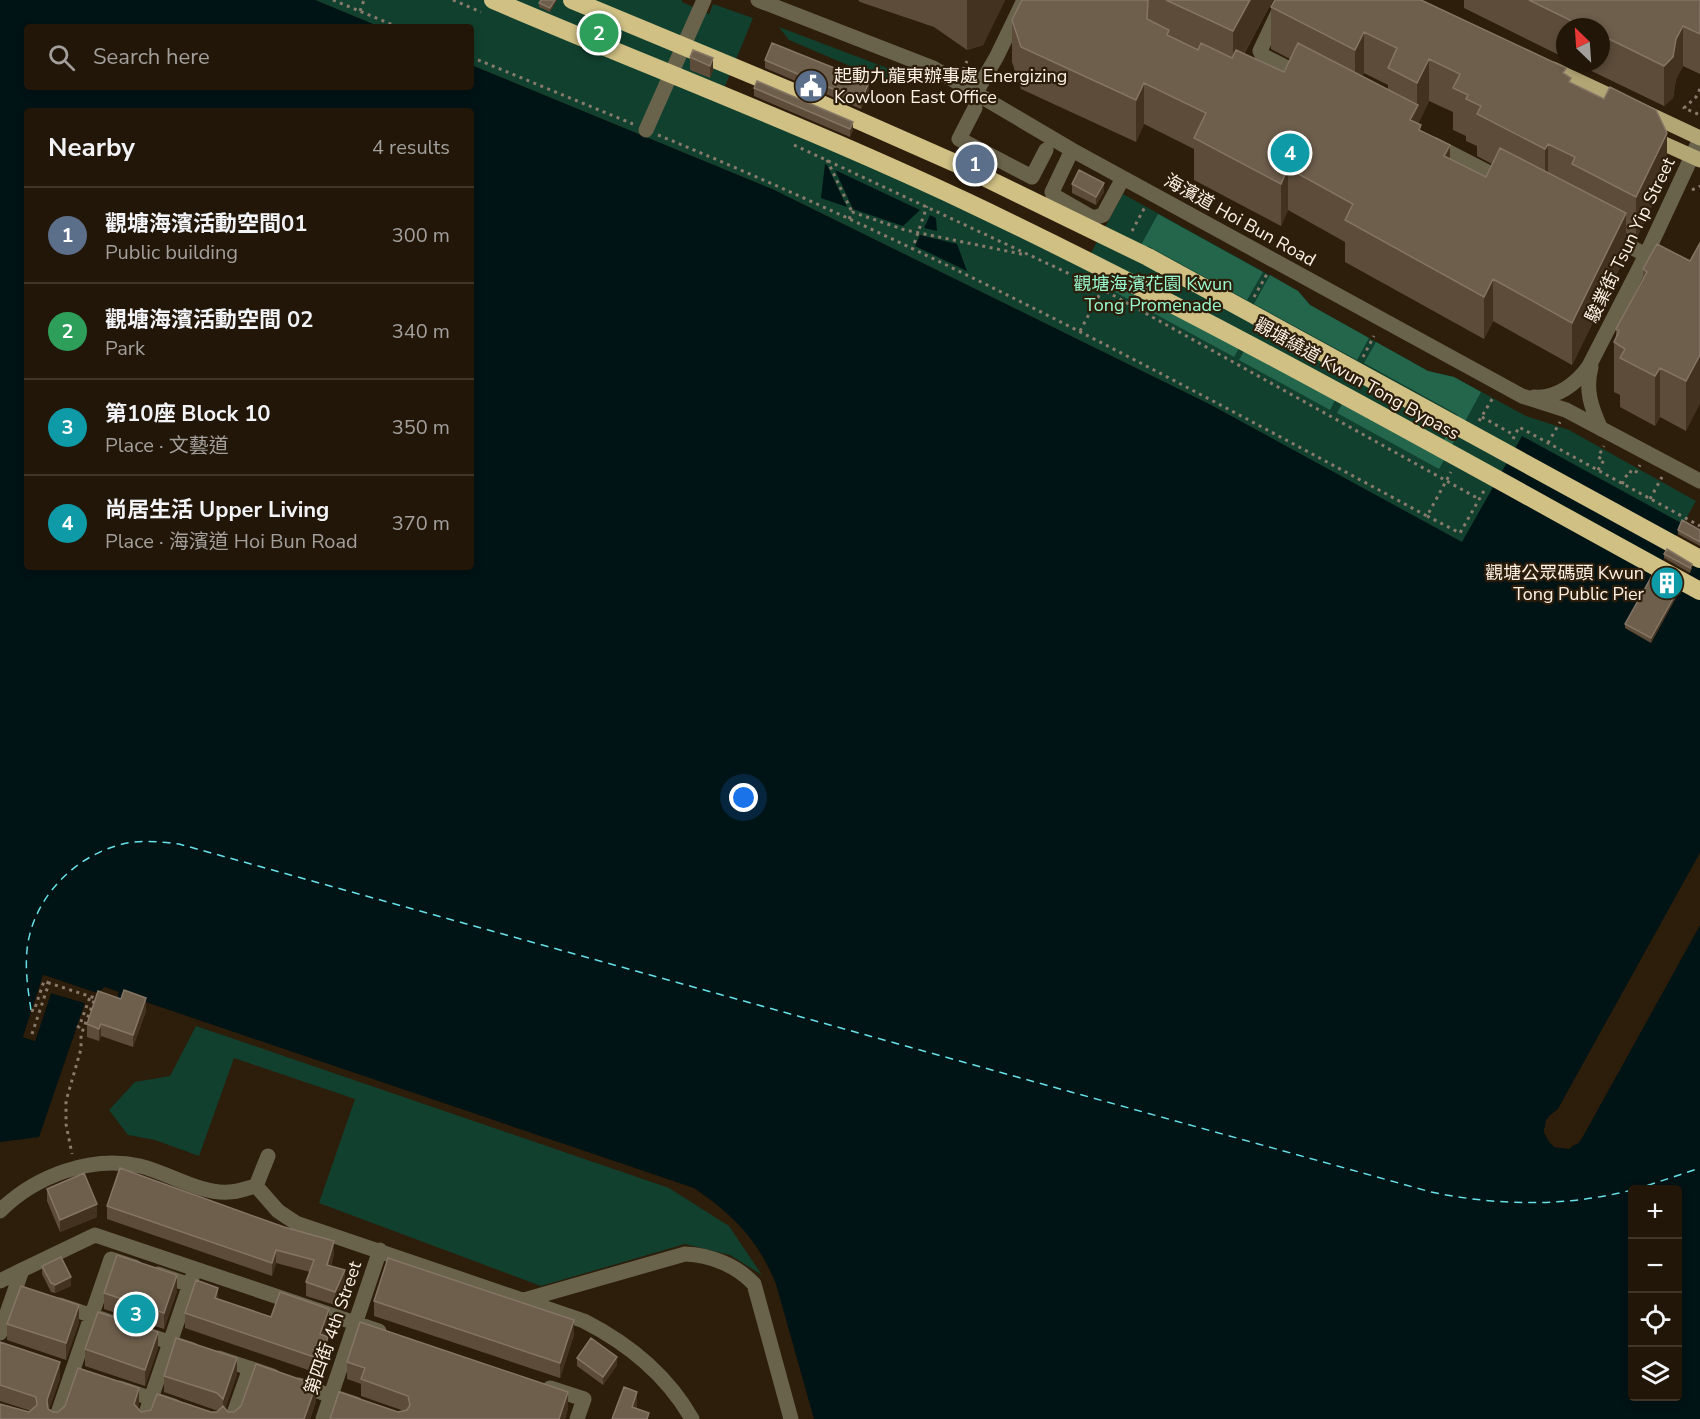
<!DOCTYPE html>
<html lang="en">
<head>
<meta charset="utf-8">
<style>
	:root { --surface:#221608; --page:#2a1f12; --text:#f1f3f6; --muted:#a29f9c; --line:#3f3529; --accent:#5cd56d }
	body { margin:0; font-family:"Nunito Sans","Noto Sans TC",sans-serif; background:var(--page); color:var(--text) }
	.controls { position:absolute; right:18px; bottom:18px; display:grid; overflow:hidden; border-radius:6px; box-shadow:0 3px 9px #0003 }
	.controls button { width:54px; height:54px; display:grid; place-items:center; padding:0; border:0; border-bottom:2px solid var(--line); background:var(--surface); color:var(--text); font:30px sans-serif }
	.compass { position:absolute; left:1556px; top:18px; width:54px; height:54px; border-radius:50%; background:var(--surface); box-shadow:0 3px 9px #0003; rotate:335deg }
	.you { position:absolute; left:744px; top:798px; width:21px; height:21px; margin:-15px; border:4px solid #fff; border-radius:50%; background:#1a73e8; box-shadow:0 0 0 9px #1a73e833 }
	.badge { display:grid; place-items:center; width:39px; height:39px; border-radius:50%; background:var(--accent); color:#fff; font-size:20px; font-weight:700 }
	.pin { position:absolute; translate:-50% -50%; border:3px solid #fff; box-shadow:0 2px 6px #0006 }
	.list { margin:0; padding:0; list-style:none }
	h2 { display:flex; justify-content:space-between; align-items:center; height:78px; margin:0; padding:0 24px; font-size:26px }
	h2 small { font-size:20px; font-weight:400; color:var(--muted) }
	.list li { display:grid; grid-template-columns:39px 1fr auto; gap:18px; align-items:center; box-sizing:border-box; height:96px; padding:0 24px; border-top:2px solid var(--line) }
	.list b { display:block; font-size:22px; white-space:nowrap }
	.list p { margin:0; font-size:20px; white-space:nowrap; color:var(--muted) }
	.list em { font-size:20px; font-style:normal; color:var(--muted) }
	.icon { flex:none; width:33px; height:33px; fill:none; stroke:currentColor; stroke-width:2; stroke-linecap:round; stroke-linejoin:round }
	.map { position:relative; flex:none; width:1700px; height:1419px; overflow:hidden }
	.search { position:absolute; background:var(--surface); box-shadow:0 3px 9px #0003; left:24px; top:24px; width:450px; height:66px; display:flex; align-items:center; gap:15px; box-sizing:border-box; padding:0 21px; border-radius:6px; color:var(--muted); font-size:22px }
	.panel { position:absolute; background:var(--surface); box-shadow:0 3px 9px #0003; left:24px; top:108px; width:450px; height:462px; border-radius:6px }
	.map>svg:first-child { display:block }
	.green { fill:#11402e }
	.forest { fill:#23664c }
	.water { fill:#001315; fill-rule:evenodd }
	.pier { fill:#2d1d0b }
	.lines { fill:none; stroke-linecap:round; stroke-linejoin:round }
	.ferry { stroke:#66e1e8; stroke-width:1.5; stroke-dasharray:8 6; stroke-linecap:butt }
	.path { stroke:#897b6c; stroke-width:3; stroke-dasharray:3 4.5; stroke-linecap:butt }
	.minor { stroke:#69634c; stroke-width:15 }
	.major { stroke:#b3a675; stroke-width:15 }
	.highway-bridge { stroke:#d0c084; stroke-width:18 }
	.wall { fill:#5d4c3a; fill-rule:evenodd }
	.shaded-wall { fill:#43321f }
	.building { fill:#6e5e4c; stroke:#857564; stroke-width:1.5 }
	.labels { text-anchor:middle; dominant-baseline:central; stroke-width:4.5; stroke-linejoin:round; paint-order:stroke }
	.poi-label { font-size:18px; fill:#fdf2e6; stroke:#2d1d0b; text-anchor:start }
	.street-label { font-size:18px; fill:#fdf2e6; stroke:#2d1d0b }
	.park-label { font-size:18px; fill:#98f9ce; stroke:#2d1d0b }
</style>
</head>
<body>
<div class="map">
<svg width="1700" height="1419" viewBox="0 0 1700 1419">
	<rect width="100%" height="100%" fill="#2d1d0b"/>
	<!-- green -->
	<path class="green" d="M 315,0 L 682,0 L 682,2 L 709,14 L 713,4 L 753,18 L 721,96 L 1086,262 L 1123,194 L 1298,291 L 1310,305 L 1428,371 L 1454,377 L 1526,416 L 1569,430 L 1696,501 L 1683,524 L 1462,543 L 1209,404 L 772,189 L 471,65 L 471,27 L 380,27 Z
		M 779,27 L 903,74 L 911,77 L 896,81 L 883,80 L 789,40 Z
		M 196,1026 L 669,1188 L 729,1226 L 762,1275 L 730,1255 L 685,1244 L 541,1286 L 319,1203 L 355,1099 L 234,1058 L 199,1156 L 155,1140 L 128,1135 L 109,1110 L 135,1082 L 170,1076 Z"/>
	<!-- forest -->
	<path class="forest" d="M 1158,214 L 1263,272 L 1247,300 L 1148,246 L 1140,259 L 1135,256 Z
		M 1126,273 L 1239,348 L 1234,357 L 1115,292 Z
		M 1270,275 L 1298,291 L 1310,305 L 1369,338 L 1357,360 L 1254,304 Z
		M 1376,342 L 1428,371 L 1454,377 L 1481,392 L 1463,425 L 1455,420 L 1458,415 L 1364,363 Z
		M 1244,351 L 1335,400 L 1330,410 L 1239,360 Z
		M 1342,404 L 1435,455 L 1452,426 L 1460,430 L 1439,469 L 1337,413 Z"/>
	<!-- water -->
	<path class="water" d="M 0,0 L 315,0 L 380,27 L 27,27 L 27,87 L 471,87 L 471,65 L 772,189 L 1209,404 L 1462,542 L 1522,436 L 1683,524 L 1625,628 L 1651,642 L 1700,554 L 1700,853 L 1558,1109 L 1549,1116 L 1544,1129 C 1549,1152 1561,1150 1579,1143 L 1700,925 L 1700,1419 L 814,1419 L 776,1284 C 757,1238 734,1216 694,1188 L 125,995 L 114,1008 L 119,992 L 105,987 L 97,993 L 44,975 L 23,1037 L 35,1041 L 51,993 L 85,1003 L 39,1137 L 0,1142 ZM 27,111 L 471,111 L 471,567 L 27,567 ZM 1632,1190 L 1678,1190 L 1678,1396 L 1632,1396 Z
		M 825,164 L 827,165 L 847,207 L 821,198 Z
		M 835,170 L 920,210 L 903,226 L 853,209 Z
		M 930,215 L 936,218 L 937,231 L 924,228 Z
		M 920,235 L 957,244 L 967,271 L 915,246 Z"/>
	<!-- pier -->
	<path class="pier" d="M 1700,853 L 1700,859 L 1561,1111 L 1549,1122 L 1547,1132 L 1554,1143 L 1564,1146 L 1577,1141 L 1700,922 L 1700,925 L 1582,1138 L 1569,1149 L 1554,1147 L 1544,1133 L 1546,1120 L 1558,1109 Z
		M 43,975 L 99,994 L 96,996 L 45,979 L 26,1035 L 33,1037 L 48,992 L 52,990 L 87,1002 L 78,1033 L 75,1032 L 85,1003 L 51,993 L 35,1041 L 23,1037 Z"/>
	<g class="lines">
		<!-- ferry -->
		<path class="ferry" d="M 31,1010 C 28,990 25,971 27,950 C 32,900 72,858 119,845 C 139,839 160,842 179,844 L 1431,1192 C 1499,1206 1565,1207 1632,1190
			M 1634,1190 L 1700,1168"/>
		<!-- path -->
		<path class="path" d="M 333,0 L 398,27
			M 453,0 L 481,12
			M 360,11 L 364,0
			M 471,57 L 633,124
			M 963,70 L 967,61
			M 1700,89 L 1696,97 L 1684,108 L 1700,115
			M 658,135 C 923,244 1176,380 1427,516 L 1451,472
			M 794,145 L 1102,289 L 1479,499
			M 827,160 L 852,212
			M 1692,190 L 1700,186
			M 849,219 L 852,212 L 905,230 L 1026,255
			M 1132,231 L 1146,205
			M 912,250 L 927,206
			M 1254,297 L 1267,274
			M 1080,331 L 1103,288
			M 1363,357 L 1374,336
			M 1482,417 L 1514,435
			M 1479,421 L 1494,396
			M 1513,439 L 1519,427 L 1700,526
			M 1548,443 L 1560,422
			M 1598,470 L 1604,460 L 1598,457 L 1604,446
			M 1622,484 L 1629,471 L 1635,474 L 1640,465
			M 1650,499 L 1662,477
			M 1427,516 L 1460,533 L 1485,489
			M 31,1010 L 34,1011 L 44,981 L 49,983
			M 77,1026 L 79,1027 L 90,997
			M 32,1034 L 49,983 L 95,998 L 81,1035 L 81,1049 L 66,1101 L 66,1124 L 72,1154"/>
		<!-- minor -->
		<path class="minor" d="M 758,0 L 933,68 L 1072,150 L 1522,396 L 1566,410 L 1700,481
			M 1284,0 L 1260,51 L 1262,55 L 1303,76
			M 975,94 L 997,56 L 1024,0
			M 975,108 L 959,139 L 1032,177 L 1046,150
			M 646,130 L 704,0
			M 1433,144 L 1505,181
			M 1072,150 L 1052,192 L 1053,195 L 1093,218 L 1103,215 L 1123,178
			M 1609,235 L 1646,255
			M 1591,367 C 1585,390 1591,407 1601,429
			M 1534,397 C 1557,399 1577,383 1589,366 L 1646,255 L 1700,139
			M 256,1186 L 278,1211 L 296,1223 L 584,1321 C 629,1344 667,1375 692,1419
			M 256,1186 L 268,1156
			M 0,1211 C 35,1176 91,1155 140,1166 C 169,1173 199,1194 229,1192 C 237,1192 247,1188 256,1186
			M 158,1274 L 190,1285
			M 0,1281 L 22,1270
			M 524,1300 L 685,1254 C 710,1255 736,1265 754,1284 L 791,1419
			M 60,1305 L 114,1323
			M 139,1332 L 193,1350
			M 0,1333 L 22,1270 L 95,1235 L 379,1331
			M 219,1358 L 273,1376
			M 299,1385 L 356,1404
			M 120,1388 L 174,1406
			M 550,1388 L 584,1399 L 577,1419
			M 56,1419 L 111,1259 L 135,1267
			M 144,1419 L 192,1278
			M 232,1419 L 250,1368
			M 323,1419 L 380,1250"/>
		<!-- major -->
		<path class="major" d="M 1553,69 L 1700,138
			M 1649,137 L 1700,160"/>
		<!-- highway-bridge -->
		<path class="highway-bridge" d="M 493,0 C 650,67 810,128 965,201 C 1216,320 1457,458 1700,591
			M 572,0 L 810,99 L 955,163 L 1148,257 L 1700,559"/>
	</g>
	<!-- wall -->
	<path class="wall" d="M 557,0 L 550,12 L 539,7 L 539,3 Z
		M 858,0 L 1005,0 L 983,45 L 967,50 L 934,27 L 860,2 Z
		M 1022,0 L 1273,0 L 1244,54 L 1284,72 L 1290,59 L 1271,49 L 1271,7 L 1566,74 L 1571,83 L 1667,175 L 1636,239 L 1626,233 L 1626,255 L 1572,365 L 1493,321 L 1484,339 L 1345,262 L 1345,242 L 1288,210 L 1281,226 L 1194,180 L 1194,149 L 1144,124 L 1136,142 L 1021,89 L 1012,62 L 1012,20 ZM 1364,73 L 1388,85 L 1388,90 L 1362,76 ZM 1429,101 L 1453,112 L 1453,130 L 1466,136 L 1466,141 L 1477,146 L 1477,156 L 1492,164 L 1486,177 L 1450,159 L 1421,131 L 1418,124 Z
		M 1464,0 L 1700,0 L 1700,74 L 1683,66 L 1676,79 L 1673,98 L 1664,106 L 1575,63 L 1601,63 L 1601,27 L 1565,27 L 1565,58 L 1464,8 Z
		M 690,57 L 713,58 L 713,71 L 710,78 L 690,70 Z
		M 765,60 L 869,90 L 861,109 L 765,68 Z
		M 754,88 L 853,130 L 850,137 L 754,96 Z
		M 1072,184 L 1104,192 L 1096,205 L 1072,193 Z
		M 1690,261 L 1686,431 L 1660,417 L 1655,426 L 1620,407 L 1620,395 L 1614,392 L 1614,342 L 1616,338 L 1616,329 L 1643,279 L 1643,269 Z
		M 1678,530 L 1700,530 L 1700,546 L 1678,534 Z
		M 1664,554 L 1692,568 L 1690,573 L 1664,558 Z
		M 1679,592 L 1651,643 L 1625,628 L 1625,624 Z
		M 121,999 L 146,1011 L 133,1047 L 101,1036 L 99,1041 L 87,1037 L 87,1024 Z
		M 47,1189 L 97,1217 L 60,1232 L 47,1201 Z
		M 107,1206 L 334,1254 L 331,1266 L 345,1283 L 335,1305 L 306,1296 L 306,1282 L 310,1272 L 276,1263 L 272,1276 L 107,1219 Z
		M 42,1266 L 71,1286 L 55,1293 L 51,1292 L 42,1274 Z
		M 177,1291 L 164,1329 L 104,1309 L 104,1293 Z
		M 218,1299 L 271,1317 L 329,1324 L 325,1336 L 328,1352 L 320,1374 L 185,1328 L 185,1313 Z
		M 374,1301 L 574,1335 L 560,1378 L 374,1316 Z
		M 79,1322 L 66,1360 L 7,1340 L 7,1324 Z
		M 0,1342 L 60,1378 L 49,1409 L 53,1412 L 139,1404 L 138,1408 L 141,1412 L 217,1412 L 218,1411 L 164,1392 L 164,1376 L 237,1375 L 225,1408 L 228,1412 L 234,1412 L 316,1401 L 310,1419 L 0,1419 L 31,1411 L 0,1401 Z
		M 158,1348 L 145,1386 L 85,1366 L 85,1349 Z
		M 577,1358 L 617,1365 L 603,1385 L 577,1366 Z
		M 347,1362 L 568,1408 L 565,1419 L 330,1419 L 404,1411 L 361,1396 L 361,1384 L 347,1379 Z"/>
	<!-- shaded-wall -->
	<path class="shaded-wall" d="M 555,0 L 557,0 L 550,12 L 550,8 Z
		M 967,0 L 1005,0 L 983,45 L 967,50 Z
		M 1148,0 L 1148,34 L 1147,19 Z
		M 1250,0 L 1273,0 L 1233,73 L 1233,31 Z
		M 1683,26 L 1683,66 L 1676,79 L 1673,98 L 1664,106 L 1664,66 Z
		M 1364,32 L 1364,73 L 1355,92 L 1355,50 Z
		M 713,58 L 713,71 L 710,78 L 710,66 Z
		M 1429,59 L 1429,101 L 1418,124 L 1410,120 L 1417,106 L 1417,83 Z
		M 869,82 L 869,90 L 861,109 L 861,101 Z
		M 1144,83 L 1144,124 L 1136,142 L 1136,100 Z
		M 853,122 L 853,130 L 850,137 L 850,129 Z
		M 1667,133 L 1667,175 L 1636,239 L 1636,197 Z
		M 1548,144 L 1548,186 L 1545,191 L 1545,149 Z
		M 1450,145 L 1450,187 L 1444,156 Z
		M 1288,168 L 1288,210 L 1281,226 L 1281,184 Z
		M 1104,183 L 1104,192 L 1096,205 L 1096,197 Z
		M 1626,213 L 1626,255 L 1572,365 L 1572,323 Z
		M 1493,279 L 1493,321 L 1484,339 L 1484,297 Z
		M 1700,355 L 1700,404 L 1686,431 L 1686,381 Z
		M 1660,368 L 1660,417 L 1655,426 L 1655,376 Z
		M 1679,588 L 1679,592 L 1651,643 L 1651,638 Z
		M 146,998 L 146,1011 L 133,1047 L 133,1035 Z
		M 101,1024 L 101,1036 L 99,1041 L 99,1029 Z
		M 97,1204 L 97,1217 L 60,1232 L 60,1220 Z
		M 334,1241 L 334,1254 L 327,1278 L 327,1265 Z
		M 276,1250 L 276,1263 L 272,1276 L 272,1263 Z
		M 345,1270 L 345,1283 L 335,1305 L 335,1292 Z
		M 177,1275 L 177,1291 L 164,1329 L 164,1313 Z
		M 71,1277 L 71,1286 L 55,1293 L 55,1285 Z
		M 218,1288 L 218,1303 L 215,1298 Z
		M 79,1305 L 79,1322 L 66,1360 L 66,1343 Z
		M 329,1309 L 329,1324 L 320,1349 L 320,1334 Z
		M 574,1320 L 574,1335 L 560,1378 L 560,1363 Z
		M 158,1332 L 158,1348 L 145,1386 L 145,1370 Z
		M 328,1337 L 328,1352 L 320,1374 L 320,1359 Z
		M 617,1357 L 617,1365 L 603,1385 L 603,1377 Z
		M 237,1358 L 237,1375 L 223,1416 L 223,1399 Z
		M 60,1362 L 60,1378 L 47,1416 L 47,1400 Z
		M 316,1385 L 316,1401 L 310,1419 L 304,1419 Z
		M 139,1388 L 139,1404 L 135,1419 L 134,1404 Z
		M 568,1392 L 568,1408 L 565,1419 L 559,1419 Z
		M 637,1392 L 637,1408 L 633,1419 L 632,1407 Z"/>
	<!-- building -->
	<path class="building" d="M 541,0 L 555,0 L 550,8 L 539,3 Z
		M 1022,0 L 1148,0 L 1147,19 L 1169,30 L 1167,35 L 1198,50 L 1201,43 L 1232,58 L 1236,50 L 1284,72 L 1298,43 L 1418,105 L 1410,120 L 1421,125 L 1419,130 L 1450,145 L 1444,156 L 1486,177 L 1500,148 L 1626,213 L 1572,323 L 1493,279 L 1484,297 L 1345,220 L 1353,204 L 1288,168 L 1281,184 L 1194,138 L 1206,113 L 1144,83 L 1136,100 L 1021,47 L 1012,20 Z
		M 1166,0 L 1250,0 L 1233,31 Z
		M 1275,0 L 1421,0 L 1566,68 L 1563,73 L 1571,78 L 1569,82 L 1604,99 L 1610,87 L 1656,110 L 1667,133 L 1636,197 L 1572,164 L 1575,157 L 1548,144 L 1545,149 L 1477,114 L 1481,106 L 1466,99 L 1468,95 L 1453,88 L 1460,74 L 1429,59 L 1417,83 L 1388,68 L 1397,48 L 1364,32 L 1355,50 L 1271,7 Z
		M 1529,0 L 1700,0 L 1700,34 L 1683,26 L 1676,39 L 1673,57 L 1664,66 L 1601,35 L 1601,27 L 1584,27 Z
		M 772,43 L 869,82 L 861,101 L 765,60 Z
		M 693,50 L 713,58 L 710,66 L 690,57 Z
		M 757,81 L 853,122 L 850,129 L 754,88 Z
		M 1079,170 L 1104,183 L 1096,197 L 1072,184 Z
		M 1700,243 L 1700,355 L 1686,381 L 1660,368 L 1655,376 L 1620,358 L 1625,349 L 1614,342 L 1619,331 L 1616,329 L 1647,272 L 1643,269 L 1657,244 L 1690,261 Z
		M 1682,520 L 1700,530 L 1700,542 L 1678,530 Z
		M 1667,549 L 1692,564 L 1690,568 L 1664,554 Z
		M 1653,574 L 1679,588 L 1651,638 L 1625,624 Z
		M 124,990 L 146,998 L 133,1035 L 101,1024 L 99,1029 L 87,1024 L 98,991 L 121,999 Z
		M 120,1168 L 284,1227 L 334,1241 L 327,1265 L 345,1270 L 335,1292 L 306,1282 L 314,1260 L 276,1250 L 272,1263 L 107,1206 Z
		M 84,1173 L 97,1204 L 60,1220 L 47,1189 Z
		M 117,1255 L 177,1275 L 164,1313 L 104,1293 Z
		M 61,1257 L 71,1277 L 55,1285 L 51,1283 L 42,1266 Z
		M 388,1258 L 574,1320 L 560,1363 L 374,1301 Z
		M 196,1280 L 218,1288 L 215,1298 L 271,1317 L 280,1292 L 329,1309 L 320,1334 L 328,1337 L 320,1359 L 185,1313 Z
		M 21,1286 L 79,1305 L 66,1343 L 7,1324 Z
		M 98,1312 L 158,1332 L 145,1370 L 85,1349 Z
		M 360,1322 L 568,1392 L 559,1419 L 330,1419 L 339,1392 L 398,1412 L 407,1410 L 410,1405 L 408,1396 L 361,1379 L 365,1368 L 347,1362 Z
		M 176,1338 L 237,1358 L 223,1399 L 217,1393 L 164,1376 Z
		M 591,1338 L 617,1357 L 603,1377 L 577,1358 Z
		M 0,1342 L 60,1362 L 47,1400 L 48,1409 L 53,1412 L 58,1412 L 65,1406 L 78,1368 L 139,1388 L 134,1404 L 141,1412 L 151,1410 L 157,1394 L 211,1412 L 217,1412 L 223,1406 L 228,1412 L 234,1412 L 241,1406 L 256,1364 L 316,1385 L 304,1419 L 0,1419 L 0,1404 L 29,1412 L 37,1405 L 36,1397 L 0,1385 Z
		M 624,1387 L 637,1392 L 632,1407 L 649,1413 L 647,1419 L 612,1419 Z"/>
	<!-- icons -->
	<defs>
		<symbol id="civic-disc" viewBox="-11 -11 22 22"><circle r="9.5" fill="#5c6f8a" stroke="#2d1d0b"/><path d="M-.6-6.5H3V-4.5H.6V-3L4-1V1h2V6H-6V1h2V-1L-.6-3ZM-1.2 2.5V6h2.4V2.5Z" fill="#fff"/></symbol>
		<symbol id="building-disc" viewBox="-11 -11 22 22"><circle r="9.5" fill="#0f9aa8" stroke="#2d1d0b"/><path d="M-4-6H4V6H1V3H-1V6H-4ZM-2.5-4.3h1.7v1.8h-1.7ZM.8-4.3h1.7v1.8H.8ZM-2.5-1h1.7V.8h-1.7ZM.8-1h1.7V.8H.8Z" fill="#fff"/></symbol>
	</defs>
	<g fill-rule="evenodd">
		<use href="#civic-disc" x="792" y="67" width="38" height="38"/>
		<use href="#building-disc" x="1648" y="564" width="38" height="38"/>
	</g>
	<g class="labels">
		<!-- poi labels -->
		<g class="poi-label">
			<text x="834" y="76">起動九龍東辦事處 Energizing<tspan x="834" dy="21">Kowloon East Office</tspan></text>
			<text x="1644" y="573" text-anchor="end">觀塘公眾碼頭 Kwun<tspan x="1644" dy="21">Tong Public Pier</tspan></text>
		</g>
		<!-- street labels -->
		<g class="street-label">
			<text transform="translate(1240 220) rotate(29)">海濱道 Hoi Bun Road</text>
			<text transform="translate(1630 240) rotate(-64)">駿業街 Tsun Yip Street</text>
			<text transform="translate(1357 379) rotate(29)">觀塘繞道 Kwun Tong Bypass</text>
			<text transform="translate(333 1328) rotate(-71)">第四街 4th Street</text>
		</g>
		<!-- park labels -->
		<g class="park-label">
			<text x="1153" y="284">觀塘海濱花園 Kwun<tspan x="1153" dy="21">Tong Promenade</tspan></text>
		</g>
	</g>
</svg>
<div class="controls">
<button>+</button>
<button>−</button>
<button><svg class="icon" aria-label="locate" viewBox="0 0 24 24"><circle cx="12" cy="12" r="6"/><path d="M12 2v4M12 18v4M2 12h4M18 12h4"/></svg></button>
<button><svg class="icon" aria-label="layers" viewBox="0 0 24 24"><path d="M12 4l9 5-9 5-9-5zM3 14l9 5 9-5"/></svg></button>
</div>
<svg class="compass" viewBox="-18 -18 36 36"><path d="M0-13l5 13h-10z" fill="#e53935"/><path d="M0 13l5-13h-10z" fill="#a29f9c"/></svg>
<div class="you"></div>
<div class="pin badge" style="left:975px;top:164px;background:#5c6f8a">1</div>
<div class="pin badge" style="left:599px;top:33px;background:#2e9e5b">2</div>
<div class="pin badge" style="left:136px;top:1314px;background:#0f9aa8">3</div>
<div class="pin badge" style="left:1290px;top:153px;background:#0f9aa8">4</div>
<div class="search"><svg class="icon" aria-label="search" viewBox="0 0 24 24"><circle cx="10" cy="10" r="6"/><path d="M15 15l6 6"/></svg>Search here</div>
<section class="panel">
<h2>Nearby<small>4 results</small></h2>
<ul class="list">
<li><span class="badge" style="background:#5c6f8a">1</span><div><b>觀塘海濱活動空間01</b><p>Public building</p></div><em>300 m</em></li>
<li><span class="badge" style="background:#2e9e5b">2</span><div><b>觀塘海濱活動空間 02</b><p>Park</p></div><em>340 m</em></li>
<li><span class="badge" style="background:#0f9aa8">3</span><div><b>第10座 Block 10</b><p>Place · 文藝道</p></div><em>350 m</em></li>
<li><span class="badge" style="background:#0f9aa8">4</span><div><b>尚居生活 Upper Living</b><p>Place · 海濱道 Hoi Bun Road</p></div><em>370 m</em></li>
</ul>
</section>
</div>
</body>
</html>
